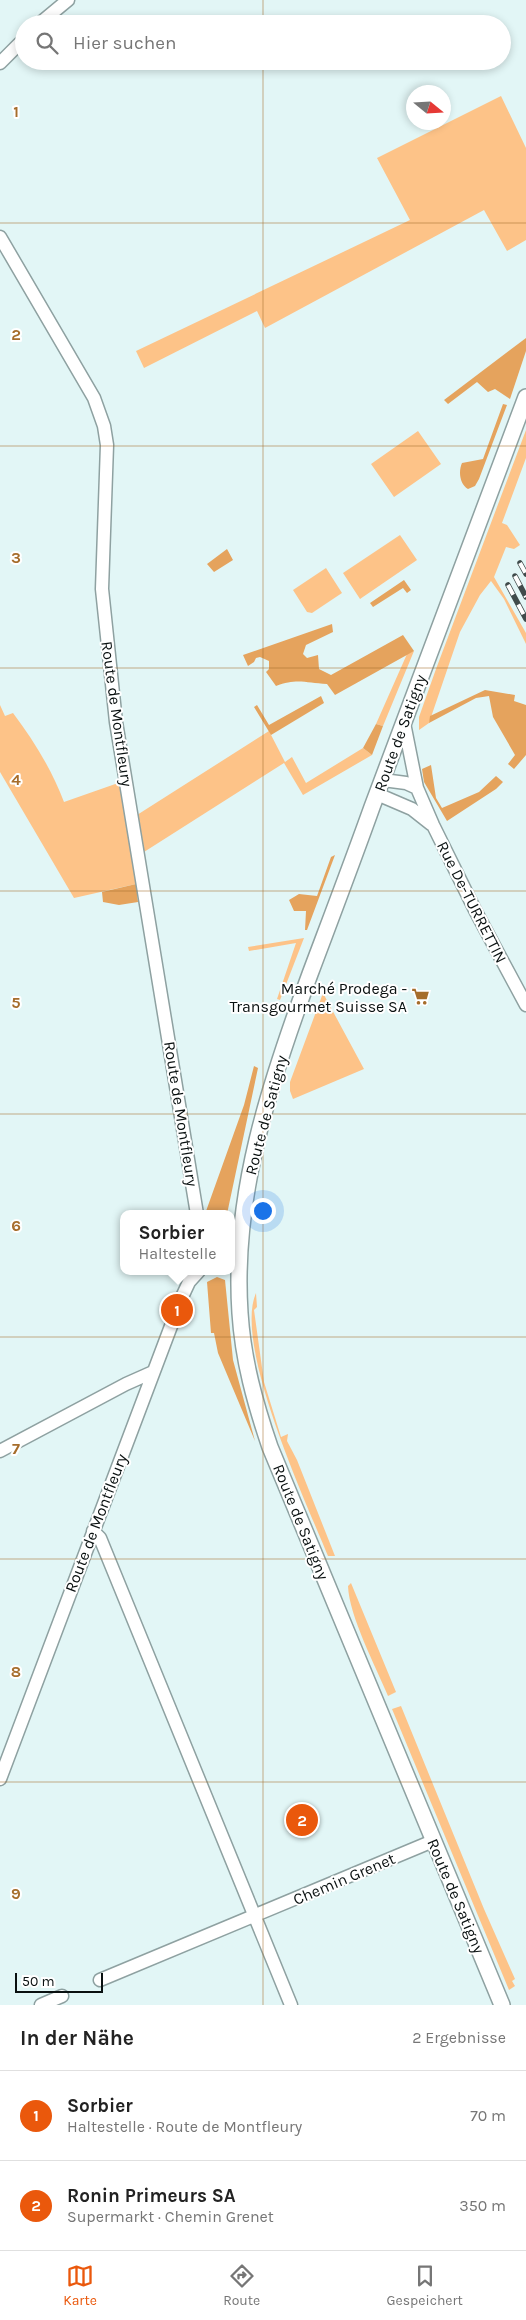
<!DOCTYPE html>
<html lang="de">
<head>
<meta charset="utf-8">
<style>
	:root { --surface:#fff; --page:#f6f6f6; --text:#222; --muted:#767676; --line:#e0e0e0; --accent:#ea580c }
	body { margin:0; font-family:Karla,sans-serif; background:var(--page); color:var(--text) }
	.compass { position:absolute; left:406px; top:85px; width:45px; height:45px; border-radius:50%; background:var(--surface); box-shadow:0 2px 8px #0003; rotate:108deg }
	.scale { position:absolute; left:15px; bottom:12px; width:88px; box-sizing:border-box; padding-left:5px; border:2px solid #091010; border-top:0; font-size:14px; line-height:18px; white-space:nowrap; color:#091010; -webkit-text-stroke:4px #fff; paint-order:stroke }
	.you { position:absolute; left:262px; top:1210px; width:18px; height:18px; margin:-12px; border:4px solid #fff; border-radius:50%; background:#1a73e8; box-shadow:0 0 0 8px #1a73e833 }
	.badge { display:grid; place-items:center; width:32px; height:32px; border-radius:50%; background:var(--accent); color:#fff; font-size:16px; font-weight:700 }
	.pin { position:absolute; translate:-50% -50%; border:2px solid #fff; box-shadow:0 1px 5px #0006 }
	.popup { position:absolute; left:120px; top:1210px; width:115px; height:65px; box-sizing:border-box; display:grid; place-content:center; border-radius:10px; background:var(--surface); filter:drop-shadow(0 1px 4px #0005); font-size:16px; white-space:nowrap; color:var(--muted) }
	.popup b { font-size:19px; color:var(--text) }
	.popup::after { content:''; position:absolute; left:50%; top:100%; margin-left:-10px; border:10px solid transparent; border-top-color:var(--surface) }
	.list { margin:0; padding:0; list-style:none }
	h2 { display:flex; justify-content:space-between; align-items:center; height:65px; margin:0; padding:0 20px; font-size:21px }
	h2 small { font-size:16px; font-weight:400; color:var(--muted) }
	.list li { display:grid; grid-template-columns:32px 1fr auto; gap:15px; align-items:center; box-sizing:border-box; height:90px; padding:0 20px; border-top:1px solid var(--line) }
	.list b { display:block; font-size:19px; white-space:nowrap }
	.list p { margin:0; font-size:16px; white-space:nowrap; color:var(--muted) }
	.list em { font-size:16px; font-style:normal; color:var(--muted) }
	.icon { flex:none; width:28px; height:28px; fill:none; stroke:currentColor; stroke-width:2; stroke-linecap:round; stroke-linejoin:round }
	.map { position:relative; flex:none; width:526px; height:2005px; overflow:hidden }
	.search { position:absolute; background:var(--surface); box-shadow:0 2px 8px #0003; left:15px; right:15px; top:15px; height:55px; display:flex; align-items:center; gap:12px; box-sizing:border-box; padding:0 18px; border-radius:28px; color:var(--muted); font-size:19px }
	.sheet { height:245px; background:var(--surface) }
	nav { display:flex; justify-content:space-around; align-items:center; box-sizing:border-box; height:70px; border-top:1px solid var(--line); background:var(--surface); font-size:14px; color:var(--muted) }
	nav a { display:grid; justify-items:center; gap:2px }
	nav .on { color:var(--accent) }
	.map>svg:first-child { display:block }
	.green { fill:#fdc388 }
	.forest { fill:#e5a35d }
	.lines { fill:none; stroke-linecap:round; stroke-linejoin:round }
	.minor-casing { stroke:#8ea1a1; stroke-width:15 }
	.tertiary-casing { stroke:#8ea1a1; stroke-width:18 }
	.minor { stroke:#fff; stroke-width:12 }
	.tertiary { stroke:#fff; stroke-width:15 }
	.rail-casing { stroke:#404b4b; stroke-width:5.5 }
	.rail { stroke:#fff; stroke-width:4; stroke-dasharray:11; stroke-linecap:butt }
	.grid { fill:none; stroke:#a66d2c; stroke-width:1; stroke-opacity:0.55 }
	.labels { text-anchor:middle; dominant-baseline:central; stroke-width:4; stroke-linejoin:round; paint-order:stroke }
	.street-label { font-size:16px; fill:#091010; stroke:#fff }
	.poi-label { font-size:16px; fill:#091010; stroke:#fff; text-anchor:end }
	.grid-label { font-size:16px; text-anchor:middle; font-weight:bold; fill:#a66d2c; stroke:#fff; stroke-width:4; stroke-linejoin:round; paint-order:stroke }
</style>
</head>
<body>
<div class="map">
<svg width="526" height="2005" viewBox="0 0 526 2005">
	<rect width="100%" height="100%" fill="#e2f6f6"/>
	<!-- green -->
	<path class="green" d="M 501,96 L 526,148 L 526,240 L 507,251 L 484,210 L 265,328 L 257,311 L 144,368 L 136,351 L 410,220 L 377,158 Z
		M 526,430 L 526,458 L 502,523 L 507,525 L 520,545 L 514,549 L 506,547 L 494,577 L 526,633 L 526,644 L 504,599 L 491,581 L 480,595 L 460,632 L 429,723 L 419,730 L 419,717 L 436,669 Z
		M 418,431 L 441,464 L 394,497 L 371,464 Z
		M 400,535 L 417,560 L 360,599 L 343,573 Z
		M 326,568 L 342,593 L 312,613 L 307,612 L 293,590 Z
		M 414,651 L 383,726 L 376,724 L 407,654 Z
		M 0,705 L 5,716 L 13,713 C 34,741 52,770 64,802 L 121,782 L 136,884 L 74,898 L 0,772 Z
		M 269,731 L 285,762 L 292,757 L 306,783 L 363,748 L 372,755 L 303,795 L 284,763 L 144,852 L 137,815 Z
		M 304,938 L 280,1000 L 277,999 L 296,943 L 249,951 L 248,947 Z
		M 323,993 L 364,1069 L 293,1099 L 290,1091 L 290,1082 Z
		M 256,1293 L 257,1307 L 254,1310 L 264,1382 L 281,1437 L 288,1434 L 287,1441 L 297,1460 L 335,1556 L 328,1556 C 306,1502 233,1345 256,1293 Z
		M 351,1583 L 396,1692 L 388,1696 C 376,1667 349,1616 348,1586 Z
		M 401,1706 L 484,1909 L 515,1979 L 512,1981 L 515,1986 L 509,1990 L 392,1709 Z"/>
	<!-- forest -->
	<path class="forest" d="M 526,338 L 526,351 L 510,399 L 495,389 L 488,392 L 477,382 L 448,404 L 444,400 Z
		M 503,404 L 507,405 L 479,479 L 475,486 L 468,489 C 460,484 458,472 462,463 L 483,459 Z
		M 227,549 L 233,560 L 214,572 L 207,564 Z
		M 404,580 L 411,590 L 407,593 L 403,588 L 373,607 L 370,603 Z
		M 332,624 L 333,632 L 306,645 L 303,654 L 307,658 L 318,655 L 319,669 L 331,675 L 403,635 L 414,651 L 335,695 L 327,684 C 306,683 297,678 276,686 L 266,672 L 269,669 L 269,661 L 260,657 L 256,658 L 254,662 L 248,666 L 243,655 Z
		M 485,690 L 515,695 L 514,701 L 526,705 L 526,755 L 514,769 L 508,764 L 515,755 L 493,717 L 489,696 L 476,698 L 429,723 L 430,716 Z
		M 321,696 L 324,703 L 271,735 L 254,707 L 257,705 L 269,725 Z
		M 376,724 L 383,726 L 372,755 L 363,748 Z
		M 431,765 L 436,798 L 442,808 L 479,792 L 496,776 L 503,782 L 496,789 L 447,821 L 424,782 L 422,769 Z
		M 335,855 L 307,930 L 305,930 L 306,911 L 294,911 L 289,900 L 299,894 L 317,896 L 331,857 Z
		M 136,884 L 138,902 L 119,905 L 103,902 L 102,892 Z
		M 254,1066 L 258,1068 L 227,1214 L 205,1214 L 244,1105 Z
		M 217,1277 L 225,1280 L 233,1360 L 255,1441 L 218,1353 L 214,1333 L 211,1333 L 207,1282 Z"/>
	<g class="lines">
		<defs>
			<path id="minor" d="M 39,24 L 68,0
				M 0,63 L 24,39
				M 0,237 L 94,398 L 104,426 L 107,445 L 102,589 L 116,722 L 197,1214
				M 404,723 L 417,788 L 433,825 L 476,912 L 526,1005
				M 383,780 L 406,783 L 417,788
				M 377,794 L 412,809 L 431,824
				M 0,1451 L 126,1384 L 153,1372
				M 93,1531 L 100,1538 L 291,2005
				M 0,1779 L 182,1297 L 189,1282 L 199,1271
				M 100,1980 L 433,1841
				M 41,2005 L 62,1996"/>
			<path id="tertiary" d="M 502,2005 L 270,1447 C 255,1403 243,1360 240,1313 C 232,1196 270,1082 310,974 C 331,918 352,863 372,807 C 424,671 475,534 526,397"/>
		</defs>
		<!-- minor casing -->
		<use href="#minor" class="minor-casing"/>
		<!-- tertiary casing -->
		<use href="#tertiary" class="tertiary-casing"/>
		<!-- minor -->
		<use href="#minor" class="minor"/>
		<!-- tertiary -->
		<use href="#tertiary" class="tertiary"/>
		<defs>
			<path id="rail" d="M 520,563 L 526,574
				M 515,576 L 526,597
				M 508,585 L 526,619"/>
		</defs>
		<!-- rail casing -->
		<use href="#rail" class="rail-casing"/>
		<!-- rail -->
		<use href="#rail" class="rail"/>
	</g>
	<!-- grid -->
	<path class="grid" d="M 263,0 L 263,24M 263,61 L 263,2005M 0,223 L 526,223M 0,446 L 526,446M 0,668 L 526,668M 0,891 L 526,891M 0,1114 L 526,1114M 0,1337 L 526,1337M 0,1559 L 526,1559M 0,1782 L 526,1782"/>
	<!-- icons -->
	<defs>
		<symbol id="supermarket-bare" viewBox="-9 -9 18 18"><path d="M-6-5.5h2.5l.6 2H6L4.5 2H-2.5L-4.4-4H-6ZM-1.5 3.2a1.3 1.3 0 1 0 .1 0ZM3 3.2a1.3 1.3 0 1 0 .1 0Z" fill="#a66d2c" stroke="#fff" stroke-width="2.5" paint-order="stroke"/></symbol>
	</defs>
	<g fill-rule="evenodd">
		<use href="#supermarket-bare" x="408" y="984" width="25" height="25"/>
	</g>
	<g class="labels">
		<!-- street labels -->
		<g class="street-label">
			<text transform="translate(117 714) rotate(82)">Route de Montfleury</text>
			<text transform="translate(400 733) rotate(-70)">Route de Satigny</text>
			<text transform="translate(472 902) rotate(63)">Rue De-TURRETTIN</text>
			<text transform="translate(181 1114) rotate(81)">Route de Montfleury</text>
			<text transform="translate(266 1115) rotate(-75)">Route de Satigny</text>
			<text transform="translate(301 1522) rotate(68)">Route de Satigny</text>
			<text transform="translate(96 1523) rotate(-69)">Route de Montfleury</text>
			<text transform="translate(344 1879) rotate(-23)">Chemin Grenet</text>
			<text transform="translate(456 1896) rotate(67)">Route de Satigny</text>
		</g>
		<!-- poi labels -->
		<g class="poi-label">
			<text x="407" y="988">Marché Prodega -<tspan x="407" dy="18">Transgourmet Suisse SA</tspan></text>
		</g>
	</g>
	<g class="grid-label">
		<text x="16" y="117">1</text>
		<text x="16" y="340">2</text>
		<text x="16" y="563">3</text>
		<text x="16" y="785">4</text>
		<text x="16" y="1008">5</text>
		<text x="16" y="1231">6</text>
		<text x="16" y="1454">7</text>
		<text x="16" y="1677">8</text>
		<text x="16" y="1899">9</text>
	</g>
</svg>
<svg class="compass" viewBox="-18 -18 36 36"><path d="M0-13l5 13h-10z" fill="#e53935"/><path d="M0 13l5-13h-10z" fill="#767676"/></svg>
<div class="scale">50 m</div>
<div class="you"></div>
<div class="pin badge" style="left:177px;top:1310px">1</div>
<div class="popup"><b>Sorbier</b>Haltestelle</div>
<div class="pin badge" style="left:302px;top:1820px">2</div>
<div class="search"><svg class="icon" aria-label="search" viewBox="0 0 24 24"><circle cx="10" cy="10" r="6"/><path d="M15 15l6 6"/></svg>Hier suchen</div>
</div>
<section class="sheet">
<h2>In der Nähe<small>2 Ergebnisse</small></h2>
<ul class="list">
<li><span class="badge">1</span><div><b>Sorbier</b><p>Haltestelle · Route de Montfleury</p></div><em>70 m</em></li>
<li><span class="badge">2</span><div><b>Ronin Primeurs SA</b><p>Supermarkt · Chemin Grenet</p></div><em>350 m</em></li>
</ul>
</section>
<nav>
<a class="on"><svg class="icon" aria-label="map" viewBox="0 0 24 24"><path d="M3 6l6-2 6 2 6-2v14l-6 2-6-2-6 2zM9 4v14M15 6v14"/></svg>Karte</a>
<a><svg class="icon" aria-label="directions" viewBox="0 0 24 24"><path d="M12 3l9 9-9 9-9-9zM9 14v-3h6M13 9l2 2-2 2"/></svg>Route</a>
<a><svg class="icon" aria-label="saved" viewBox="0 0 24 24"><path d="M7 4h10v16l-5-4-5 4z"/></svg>Gespeichert</a>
</nav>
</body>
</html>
